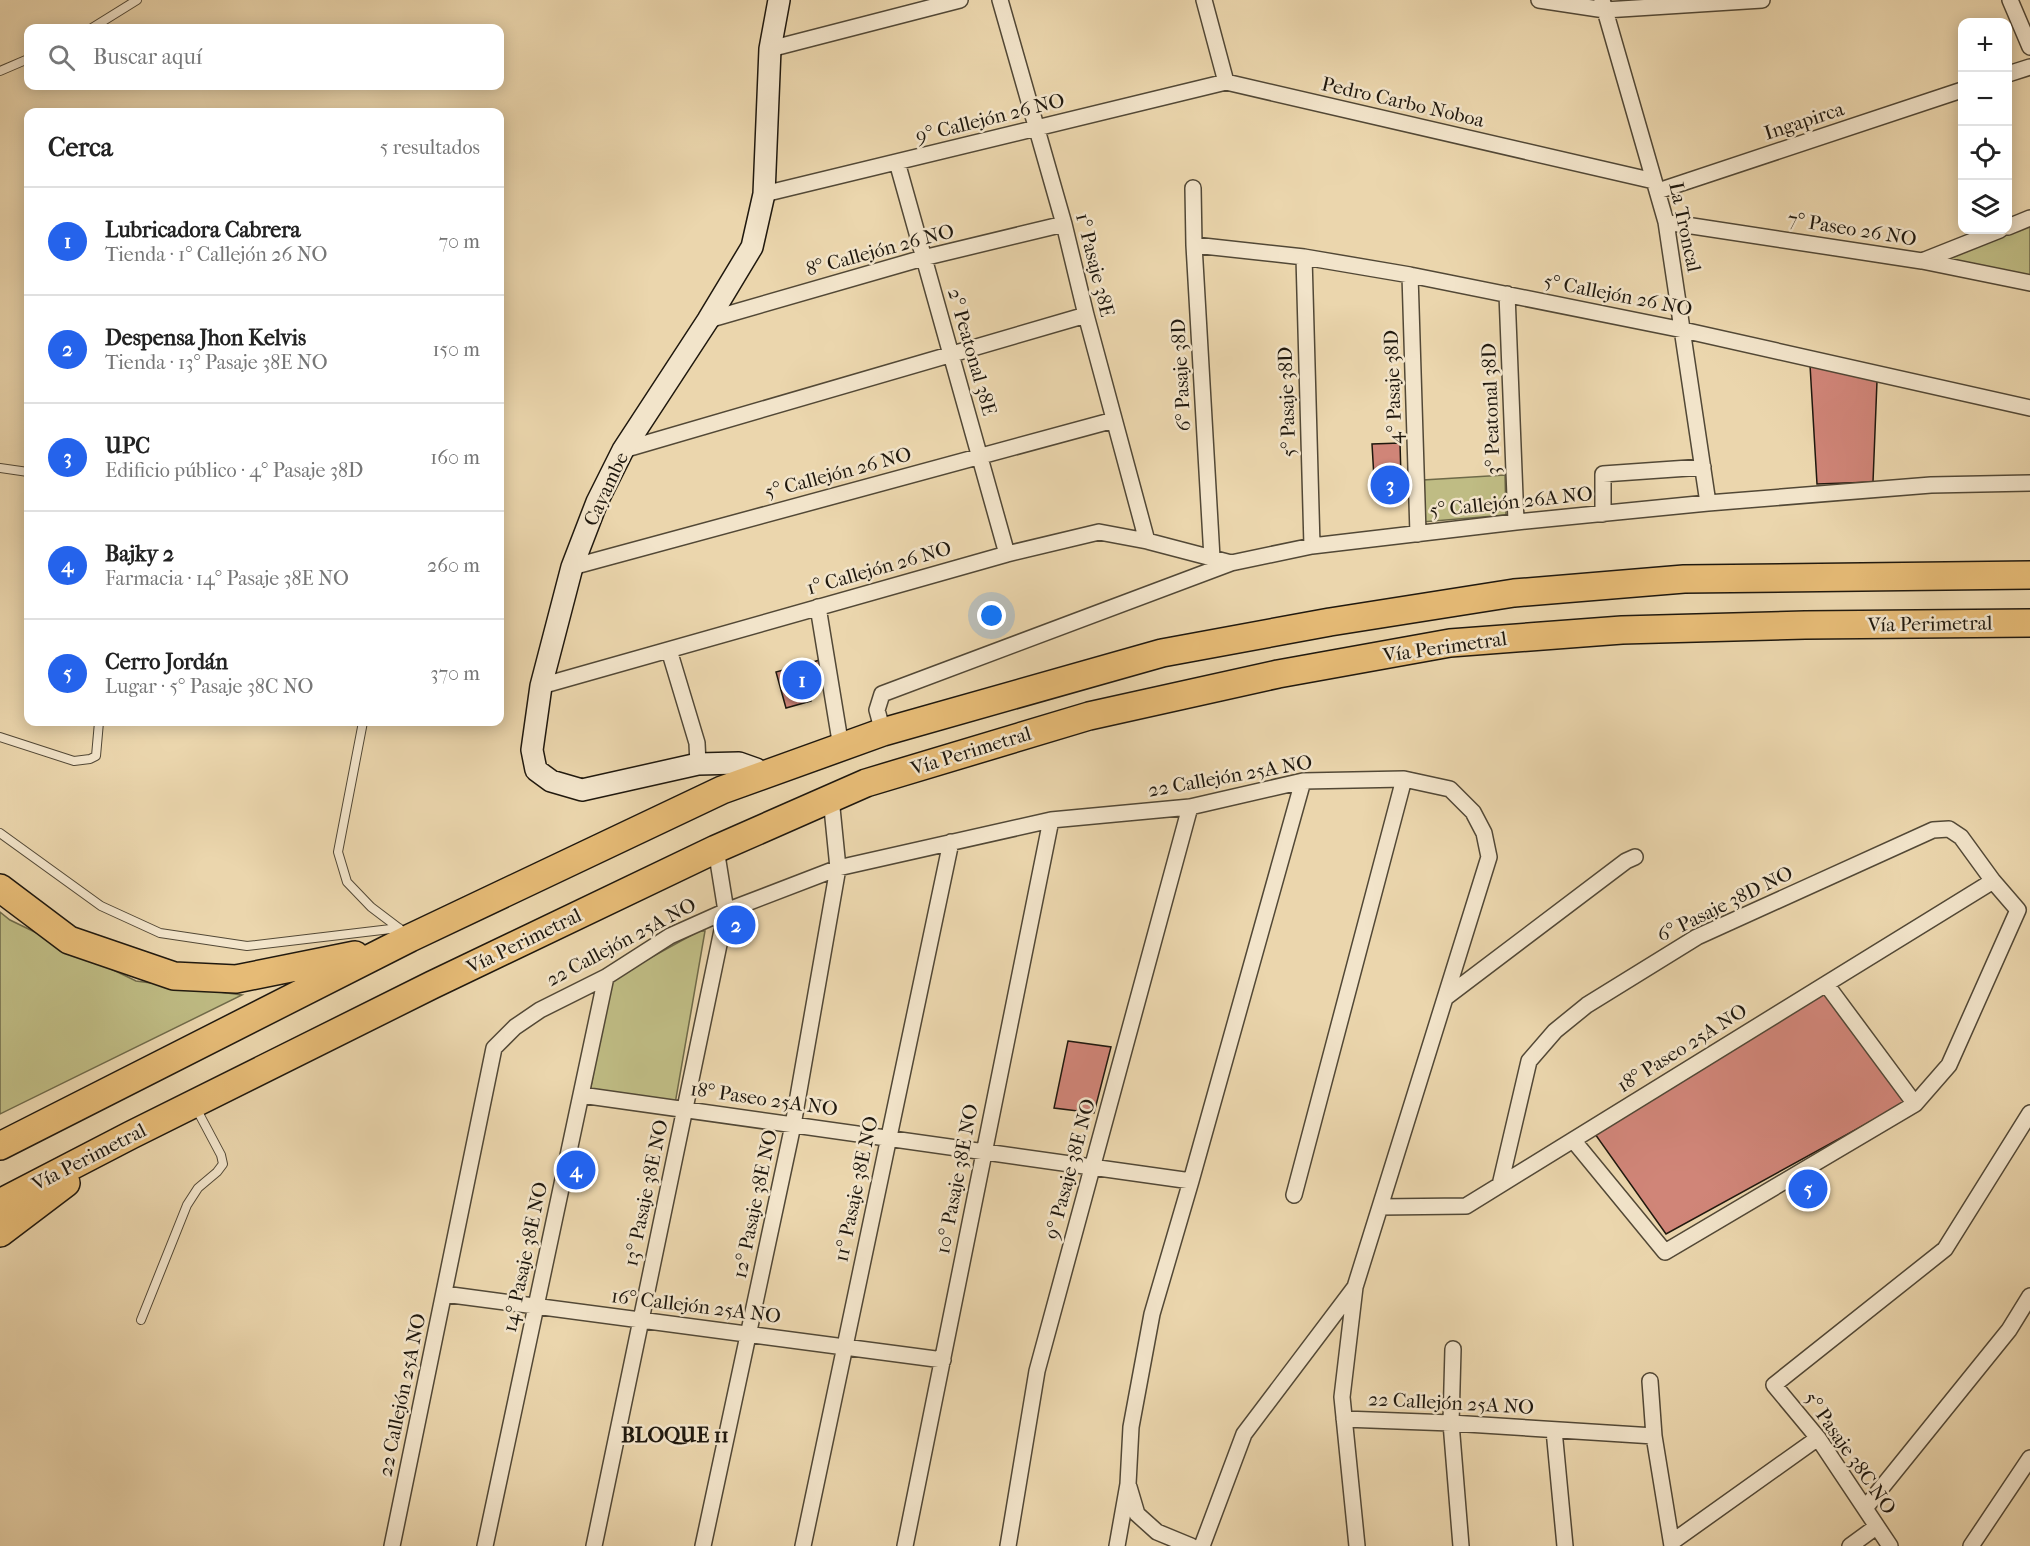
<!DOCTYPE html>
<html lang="es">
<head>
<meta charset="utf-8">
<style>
	:root { --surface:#fff; --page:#f6f6f6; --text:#222; --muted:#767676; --line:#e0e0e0; --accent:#2563eb }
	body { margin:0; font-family:"IM FELL French Canon",serif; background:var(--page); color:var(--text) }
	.controls { position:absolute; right:18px; top:18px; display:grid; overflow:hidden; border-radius:12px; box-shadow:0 3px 15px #0003 }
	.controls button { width:54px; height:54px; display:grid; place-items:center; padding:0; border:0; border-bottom:2px solid var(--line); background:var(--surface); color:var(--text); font:30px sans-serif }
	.you { position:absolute; left:992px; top:616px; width:21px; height:21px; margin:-15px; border:4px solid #fff; border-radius:50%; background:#1a73e8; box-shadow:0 0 0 9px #1a73e833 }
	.badge { display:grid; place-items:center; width:39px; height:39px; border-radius:50%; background:var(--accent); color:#fff; font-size:20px; font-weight:700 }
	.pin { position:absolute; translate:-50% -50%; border:3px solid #fff; box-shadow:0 2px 6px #0006 }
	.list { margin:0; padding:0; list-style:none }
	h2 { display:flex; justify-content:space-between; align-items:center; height:78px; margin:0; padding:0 24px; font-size:26px }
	h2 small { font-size:20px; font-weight:400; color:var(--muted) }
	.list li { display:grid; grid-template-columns:39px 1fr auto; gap:18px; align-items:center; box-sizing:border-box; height:108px; padding:0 24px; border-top:2px solid var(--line) }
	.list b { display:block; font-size:22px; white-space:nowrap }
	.list p { margin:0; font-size:20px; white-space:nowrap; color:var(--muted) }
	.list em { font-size:20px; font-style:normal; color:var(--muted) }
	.icon { flex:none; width:33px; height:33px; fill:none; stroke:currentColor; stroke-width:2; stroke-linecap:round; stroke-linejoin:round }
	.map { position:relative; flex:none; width:2030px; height:1546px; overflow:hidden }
	.search { position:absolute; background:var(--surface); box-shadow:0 3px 15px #0003; left:24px; top:24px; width:480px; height:66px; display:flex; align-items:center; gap:15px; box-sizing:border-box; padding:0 21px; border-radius:12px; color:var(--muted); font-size:22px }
	.panel { position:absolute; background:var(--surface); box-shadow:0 3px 15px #0003; left:24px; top:108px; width:480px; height:618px; border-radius:12px }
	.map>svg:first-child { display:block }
	.green { fill:#bfbc84; stroke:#6f6a49; stroke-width:1.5 }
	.building { fill:#d08578; stroke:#1f180e; stroke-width:1.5 }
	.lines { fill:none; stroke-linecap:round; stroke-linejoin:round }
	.lane-casing { stroke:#524836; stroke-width:10 }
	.street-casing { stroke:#524836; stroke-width:18 }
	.secondary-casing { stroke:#1f180e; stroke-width:24 }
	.highway-casing { stroke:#1f180e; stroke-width:30 }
	.lane { stroke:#f2e4ca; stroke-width:8 }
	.street { stroke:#f2e4ca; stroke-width:15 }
	.secondary { stroke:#f2e4ca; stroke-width:21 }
	.highway { stroke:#e6bb76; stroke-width:27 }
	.labels { text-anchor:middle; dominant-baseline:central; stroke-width:5; stroke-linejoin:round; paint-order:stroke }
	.street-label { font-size:20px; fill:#1f180e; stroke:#f2e4ca }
	.neighbourhood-label { font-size:21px; font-weight:bold; fill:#1f180e; stroke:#f2e4ca }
</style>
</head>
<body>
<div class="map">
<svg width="2030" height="1546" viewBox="0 0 2030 1546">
	<rect width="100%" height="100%" fill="#ebd6ad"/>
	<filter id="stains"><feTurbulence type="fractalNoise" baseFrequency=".00333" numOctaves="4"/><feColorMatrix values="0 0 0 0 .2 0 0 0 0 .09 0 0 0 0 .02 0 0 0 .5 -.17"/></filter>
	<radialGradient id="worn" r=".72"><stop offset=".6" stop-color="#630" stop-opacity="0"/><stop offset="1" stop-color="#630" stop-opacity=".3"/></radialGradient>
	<!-- green -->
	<path class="green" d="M 2030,224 L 2030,277 L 1938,259 Z
		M 1505,475 L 1506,515 L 1422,522 L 1423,480 Z
		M 0,912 L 10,920 L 136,981 L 242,995 L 0,1114 Z
		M 699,931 L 705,931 L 675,1104 L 590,1092 L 610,980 Z"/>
	<!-- building -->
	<path class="building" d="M 1810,365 L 1877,381 L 1873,482 L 1817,484 Z
		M 1400,443 L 1401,477 L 1374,478 L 1372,444 Z
		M 820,660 L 827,687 L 808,693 L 811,701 L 786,708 L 776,672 Z
		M 1826,989 L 1908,1101 L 1666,1234 L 1595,1134 Z
		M 1068,1041 L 1111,1047 L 1094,1113 L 1054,1108 Z"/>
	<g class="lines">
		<defs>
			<path id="lane" d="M 92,28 L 137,0
				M 0,71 L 28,59
				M 0,468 L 28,472
				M 363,722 L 338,852 L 347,882 L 371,907 L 400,929
				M 0,737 L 74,761 L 90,759 L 96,756 L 99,722
				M 0,833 L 101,906 L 160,933 L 247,946 L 399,928
				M 141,1320 L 187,1205 L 198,1188 L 217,1172 L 223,1164 L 221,1155 L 196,1108"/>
			<path id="street" d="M 1000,0 L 1064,224 L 1086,315 L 1147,541
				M 1204,0 L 1226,82
				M 1539,0 L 1605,10 L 1762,0
				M 1602,0 L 1666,222 L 1708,503
				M 2010,0 L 2030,47
				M 770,49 L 960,0
				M 2008,74 L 2030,67
				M 897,162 L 1007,554
				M 1193,188 L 1194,245 L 1212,558
				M 1658,191 L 1962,90
				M 764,194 L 1226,82 L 1654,181
				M 1666,222 L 1922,261 L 2030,283
				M 2008,227 L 2030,218
				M 1194,245 L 1304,257 L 1410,275 L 1683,330 L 2030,408
				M 1304,257 L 1312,546
				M 1922,261 L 2000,230
				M 1410,275 L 1418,534
				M 1507,294 L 1516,522
				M 708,320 L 923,258 L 1064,224
				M 623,450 L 1086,315
				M 1603,514 L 1603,474 L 1703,467
				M 572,567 L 1114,420
				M 818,607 L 841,747
				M 669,650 L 697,743 L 698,764
				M 541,686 L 1007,554 L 1099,532 L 1147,541 L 1231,563
				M 883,732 L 877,710 L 882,694 L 1231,563 L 1312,546 L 1516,522 L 1708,503 L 1931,485 L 2030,483
				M 1826,984 L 1915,1104
				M 1445,998 L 1626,861 L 1635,857
				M 581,1095 L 1191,1181
				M 1500,1185 L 1529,1061 L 1555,1031 L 1587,1005 L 1697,937 L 1933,830 L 1949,829 L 1961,837 L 1993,881 L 2018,910 L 1949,1065 L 1915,1104 L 1665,1252 L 1573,1140
				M 1294,1195 L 1404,779
				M 1380,1207 L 1466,1206 L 1993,881
				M 444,1294 L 943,1360
				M 1453,1349 L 1451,1423 L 1461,1546
				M 1650,1381 L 1654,1436 L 1672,1546
				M 1344,1419 L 1451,1423 L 1654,1436
				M 1554,1430 L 1565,1546
				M 1129,1487 L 1137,1514 L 1157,1532 L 1191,1546
				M 1866,1507 L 2009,1330 L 2030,1296
				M 1672,1542 L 1818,1438
				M 392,1546 L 494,1048 L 515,1027 L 540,1010 L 606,977 L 670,936 L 726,911 L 838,868 L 1051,820 L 1190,807 L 1303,781 L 1404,779 L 1450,789 L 1473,812 L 1484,833 L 1489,857 L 1355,1287 L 1342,1397 L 1357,1546
				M 485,1546 L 606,977
				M 594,1546 L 726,911 L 716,849
				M 703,1546 L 793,1125 L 838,868 L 831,798
				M 803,1546 L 951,842
				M 905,1546 L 1051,820
				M 1008,1546 L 1037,1371 L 1190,807
				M 1117,1546 L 1128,1484 L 1131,1427 L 1152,1314 L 1191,1181 L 1303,781
				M 1202,1546 L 1244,1434 L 1355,1287
				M 1850,1546 L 1876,1527
				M 1890,1546 L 1818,1438 L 1774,1385 L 1945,1249 L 2030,1113
				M 1971,1546 L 2030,1458"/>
			<path id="secondary" d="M 765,775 L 756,769 L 739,763 L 698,764 L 582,790 L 551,781 L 536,770 L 532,750 L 541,686 L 572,567 L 597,502 L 623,450 L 708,320 L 752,247 L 764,194 L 770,49 L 779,0"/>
			<path id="highway" d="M 0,888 L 69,940 L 174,976 L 236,979 L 355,955
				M 0,1146 L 410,938 L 722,790 L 883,732 L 1162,653 L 1330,622 L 1514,593 L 1684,579 L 2030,575
				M 0,1203 L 131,1135 L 432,985 L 716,849 L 866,783 L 1089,716 L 1278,674 L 1450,643 L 1622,630 L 1805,625 L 2030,623
				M 0,1233 L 66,1183"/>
		</defs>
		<!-- lane casing -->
		<use href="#lane" class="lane-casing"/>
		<!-- street casing -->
		<use href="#street" class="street-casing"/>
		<!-- secondary casing -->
		<use href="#secondary" class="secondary-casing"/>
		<!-- highway casing -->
		<use href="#highway" class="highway-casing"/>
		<!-- lane -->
		<use href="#lane" class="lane"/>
		<!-- street -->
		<use href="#street" class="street"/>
		<!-- secondary -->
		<use href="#secondary" class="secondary"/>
		<!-- highway -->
		<use href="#highway" class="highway"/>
	</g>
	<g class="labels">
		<!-- street labels -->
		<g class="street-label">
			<text transform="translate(1403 102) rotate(13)">Pedro Carbo Noboa</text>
			<text transform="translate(990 118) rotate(-14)">9° Callejón 26 NO</text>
			<text transform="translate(1804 121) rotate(-18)">Ingapirca</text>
			<text transform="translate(1685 227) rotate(78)">La Troncal</text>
			<text transform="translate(1852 229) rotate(9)">7° Paseo 26 NO</text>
			<text transform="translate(880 250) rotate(-15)">8° Callejón 26 NO</text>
			<text transform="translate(1095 265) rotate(76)">1° Pasaje 38E</text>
			<text transform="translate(1618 295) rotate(11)">5° Callejón 26 NO</text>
			<text transform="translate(972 352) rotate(74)">2° Peatonal 38E</text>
			<text transform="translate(1181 375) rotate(-93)">6° Pasaje 38D</text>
			<text transform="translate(1393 387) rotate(-92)">4° Pasaje 38D</text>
			<text transform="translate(1287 402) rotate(-92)">5° Pasaje 38D</text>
			<text transform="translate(1491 409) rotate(-92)">3° Peatonal 38D</text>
			<text transform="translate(838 473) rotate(-15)">5° Callejón 26 NO</text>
			<text transform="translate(606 489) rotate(-65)">Cayambe</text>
			<text transform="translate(1511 502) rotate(-6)">5° Callejón 26A NO</text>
			<text transform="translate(879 568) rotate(-16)">1° Callejón 26 NO</text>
			<text transform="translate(1930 624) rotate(-1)">Vía Perimetral</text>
			<text transform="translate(1445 647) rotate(-8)">Vía Perimetral</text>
			<text transform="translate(971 751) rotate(-17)">Vía Perimetral</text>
			<text transform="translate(1230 776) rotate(-10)">22 Callejón 25A NO</text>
			<text transform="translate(1725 904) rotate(-26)">6° Pasaje 38D NO</text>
			<text transform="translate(524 941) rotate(-26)">Vía Perimetral</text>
			<text transform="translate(621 942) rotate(-28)">22 Callejón 25A NO</text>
			<text transform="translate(1682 1048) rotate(-32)">18° Paseo 25A NO</text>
			<text transform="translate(764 1099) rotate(8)">18° Paseo 25A NO</text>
			<text transform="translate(89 1157) rotate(-27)">Vía Perimetral</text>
			<text transform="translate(1070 1169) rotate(-75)">9° Pasaje 38E NO</text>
			<text transform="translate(957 1179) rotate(-79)">10° Pasaje 38E NO</text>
			<text transform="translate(856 1189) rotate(-78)">11° Pasaje 38E NO</text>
			<text transform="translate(646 1193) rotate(-78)">13° Pasaje 38E NO</text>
			<text transform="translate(755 1204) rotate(-78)">12° Pasaje 38E NO</text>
			<text transform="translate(525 1257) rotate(-78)">14° Pasaje 38E NO</text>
			<text transform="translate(696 1306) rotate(7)">16° Callejón 25A NO</text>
			<text transform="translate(402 1395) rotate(-78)">22 Callejón 25A NO</text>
			<text transform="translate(1451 1403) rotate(3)">22 Callejón 25A NO</text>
			<text transform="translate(1850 1453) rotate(55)">5° Pasaje 38C NO</text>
		</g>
		<!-- neighbourhood labels -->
		<g class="neighbourhood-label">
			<text x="675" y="1435">BLOQUE 11</text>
		</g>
	</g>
	<rect width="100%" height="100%" filter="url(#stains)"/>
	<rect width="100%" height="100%" fill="url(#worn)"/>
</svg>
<div class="controls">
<button>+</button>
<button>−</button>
<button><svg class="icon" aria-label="locate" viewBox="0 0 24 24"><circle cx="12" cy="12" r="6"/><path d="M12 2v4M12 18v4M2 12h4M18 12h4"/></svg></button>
<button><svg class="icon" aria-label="layers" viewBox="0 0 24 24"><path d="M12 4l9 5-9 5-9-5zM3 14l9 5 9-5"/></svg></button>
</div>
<div class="you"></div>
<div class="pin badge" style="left:802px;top:680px">1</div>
<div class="pin badge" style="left:736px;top:925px">2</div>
<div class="pin badge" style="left:1390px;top:485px">3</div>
<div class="pin badge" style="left:576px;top:1170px">4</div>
<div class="pin badge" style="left:1808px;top:1189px">5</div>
<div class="search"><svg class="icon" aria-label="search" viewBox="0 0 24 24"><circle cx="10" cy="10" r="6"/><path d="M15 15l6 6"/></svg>Buscar aquí</div>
<section class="panel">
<h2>Cerca<small>5 resultados</small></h2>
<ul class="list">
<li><span class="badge">1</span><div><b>Lubricadora Cabrera</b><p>Tienda · 1° Callejón 26 NO</p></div><em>70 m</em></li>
<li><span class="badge">2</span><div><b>Despensa Jhon Kelvis</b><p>Tienda · 13° Pasaje 38E NO</p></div><em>150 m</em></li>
<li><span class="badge">3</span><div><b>UPC</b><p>Edificio público · 4° Pasaje 38D</p></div><em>160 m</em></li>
<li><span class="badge">4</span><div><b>Bajky 2</b><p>Farmacia · 14° Pasaje 38E NO</p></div><em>260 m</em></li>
<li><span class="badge">5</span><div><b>Cerro Jordán</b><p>Lugar · 5° Pasaje 38C NO</p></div><em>370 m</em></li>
</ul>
</section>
</div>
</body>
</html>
